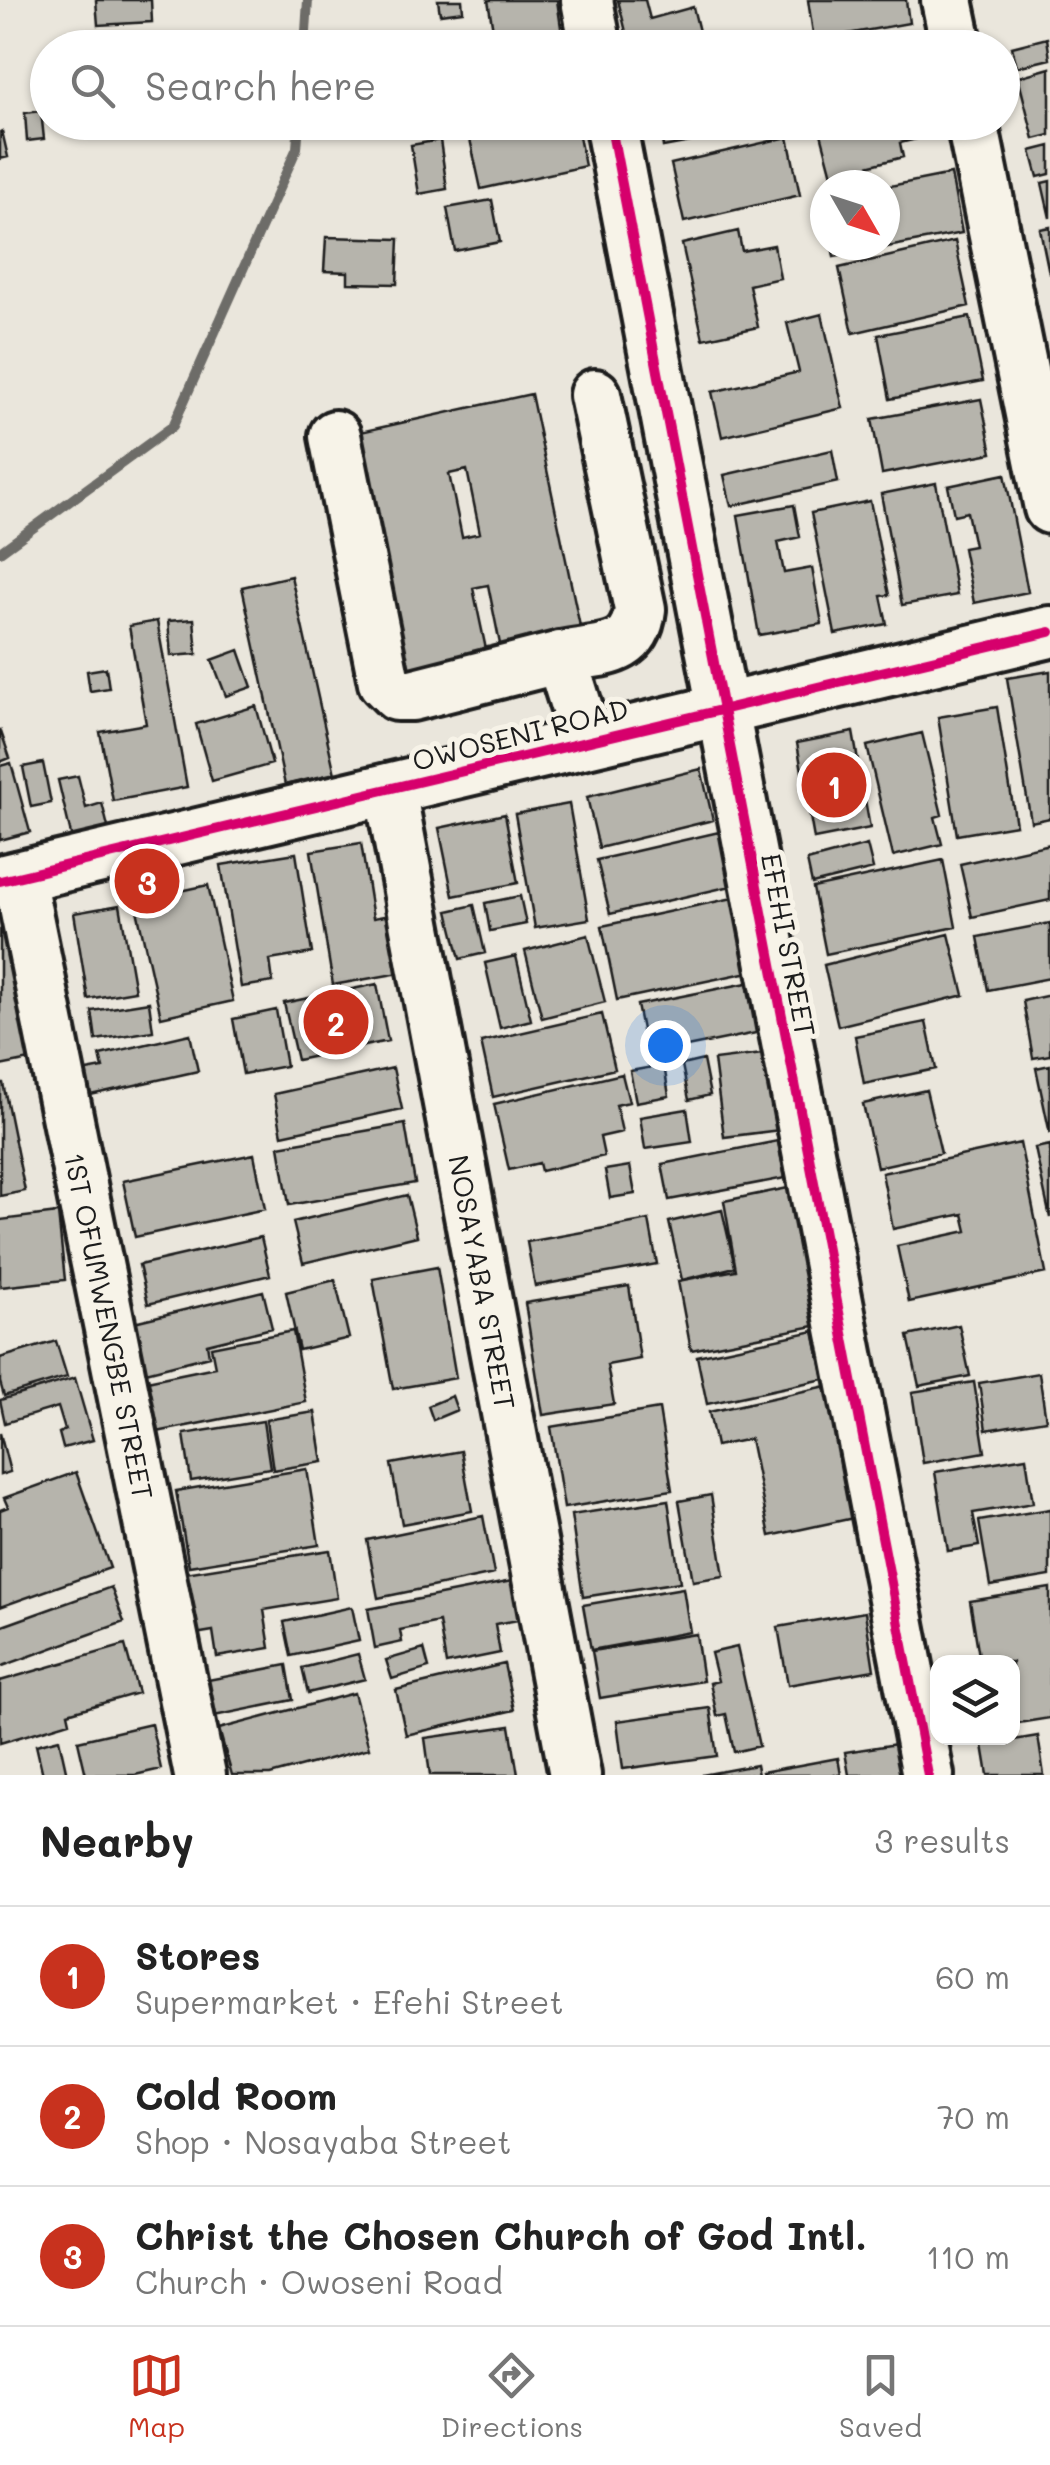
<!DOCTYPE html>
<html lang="en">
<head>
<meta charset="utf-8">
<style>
	:root { --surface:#fff; --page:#f2f2f2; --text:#222; --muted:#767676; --line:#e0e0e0; --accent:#c8321e }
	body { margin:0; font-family:Mali,sans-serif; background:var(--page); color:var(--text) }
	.controls { position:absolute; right:30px; bottom:30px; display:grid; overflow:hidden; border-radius:20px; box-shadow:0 2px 8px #0004 }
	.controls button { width:90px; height:90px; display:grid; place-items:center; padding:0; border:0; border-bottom:2px solid var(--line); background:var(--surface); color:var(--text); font:50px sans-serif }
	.compass { position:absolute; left:810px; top:170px; width:90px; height:90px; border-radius:50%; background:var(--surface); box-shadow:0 2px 8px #0004; rotate:129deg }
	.you { position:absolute; left:665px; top:1045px; width:35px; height:35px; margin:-25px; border:8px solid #fff; border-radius:50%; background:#1a73e8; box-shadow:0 0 0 15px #1a73e833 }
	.badge { display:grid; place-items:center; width:65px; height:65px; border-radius:50%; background:var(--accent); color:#fff; font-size:32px; font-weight:700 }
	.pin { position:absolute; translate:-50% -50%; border:5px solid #fff; box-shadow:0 2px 10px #0006 }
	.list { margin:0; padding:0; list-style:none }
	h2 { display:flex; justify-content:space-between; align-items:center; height:130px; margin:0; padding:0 40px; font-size:42px }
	h2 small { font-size:32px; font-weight:400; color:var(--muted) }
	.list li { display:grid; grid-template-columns:65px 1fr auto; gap:30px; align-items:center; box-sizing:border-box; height:140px; padding:0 40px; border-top:2px solid var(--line) }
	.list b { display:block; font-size:38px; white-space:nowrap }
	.list p { margin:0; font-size:32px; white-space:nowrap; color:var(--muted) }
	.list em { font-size:32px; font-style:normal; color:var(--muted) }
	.icon { flex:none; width:55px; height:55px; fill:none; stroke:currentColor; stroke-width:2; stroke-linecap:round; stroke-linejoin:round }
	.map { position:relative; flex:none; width:1050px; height:1775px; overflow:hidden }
	.search { position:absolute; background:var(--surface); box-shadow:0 2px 8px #0004; left:30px; right:30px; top:30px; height:110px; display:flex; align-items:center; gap:25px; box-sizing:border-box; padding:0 35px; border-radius:55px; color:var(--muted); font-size:38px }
	.sheet { height:550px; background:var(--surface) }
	nav { display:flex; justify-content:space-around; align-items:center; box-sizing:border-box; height:140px; border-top:2px solid var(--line); background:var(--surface); font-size:28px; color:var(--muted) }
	nav a { display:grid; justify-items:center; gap:5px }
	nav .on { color:var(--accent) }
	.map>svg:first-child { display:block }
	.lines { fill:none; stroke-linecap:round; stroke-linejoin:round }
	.stream { stroke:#6d6c68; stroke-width:10 }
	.building { fill:#b6b4ac; stroke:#1c1c1c; stroke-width:2.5; fill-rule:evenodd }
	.minor-casing { stroke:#1c1c1c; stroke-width:58 }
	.minor { stroke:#f7f3e8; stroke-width:50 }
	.cycleway-casing { stroke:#f7f3e8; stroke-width:16 }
	.cycleway { stroke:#d6006c; stroke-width:10 }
	.labels { text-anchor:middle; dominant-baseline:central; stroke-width:10; stroke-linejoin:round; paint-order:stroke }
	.street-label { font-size:28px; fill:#1c1c1c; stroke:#f7f3e8 }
</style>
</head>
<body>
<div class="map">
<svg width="1050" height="1775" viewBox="0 0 1050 1775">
	<rect width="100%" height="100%" fill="#eae6dc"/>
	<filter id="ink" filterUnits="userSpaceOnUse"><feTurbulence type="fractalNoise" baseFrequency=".01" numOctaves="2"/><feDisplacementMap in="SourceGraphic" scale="20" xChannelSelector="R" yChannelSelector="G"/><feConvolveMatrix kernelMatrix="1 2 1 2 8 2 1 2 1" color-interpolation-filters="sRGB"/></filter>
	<g filter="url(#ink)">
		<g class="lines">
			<!-- stream -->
			<path class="stream" d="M 305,48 L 308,0
				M 0,552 L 173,426 L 297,148 L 299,122"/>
		</g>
		<!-- building -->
		<path class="building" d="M 96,0 L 151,0 L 152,22 L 98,25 Z
			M 438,0 L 462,0 L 463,11 L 440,14 Z
			M 488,0 L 557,0 L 564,48 L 496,48 Z
			M 618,0 L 645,0 L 650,19 L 693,7 L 703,48 L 630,48 Z
			M 808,0 L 906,0 L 909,23 L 814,40 Z
			M 1047,38 L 1050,59 L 1017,67 L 1012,47 Z
			M 1050,68 L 1050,135 L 1034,139 L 1018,77 Z
			M 41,111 L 44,139 L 27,141 L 25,113 Z
			M 543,122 L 576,122 L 585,166 L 481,189 L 470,139 Z
			M 638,122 L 793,122 L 793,123 L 663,147 L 660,127 L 639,131 Z
			M 818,122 L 912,122 L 916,139 L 900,143 L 903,157 L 832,175 Z
			M 2,131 L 8,157 L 0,159 L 0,132 Z
			M 788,137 L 800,195 L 684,222 L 671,164 Z
			M 440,140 L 447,189 L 419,194 L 411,145 Z
			M 1050,146 L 1050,174 L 1038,177 L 1031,151 Z
			M 951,174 L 962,233 L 834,257 L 832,245 L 885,245 L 885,187 Z
			M 1050,181 L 1050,218 L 1042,183 Z
			M 492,200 L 500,242 L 455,251 L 447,208 Z
			M 1050,227 L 1050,273 L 1049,273 L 1040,229 Z
			M 738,231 L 742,251 L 774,245 L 780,278 L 749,285 L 758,327 L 703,339 L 682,244 Z
			M 326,237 L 399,239 L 397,284 L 348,283 L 348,272 L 324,271 Z
			M 955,241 L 969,306 L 853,333 L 839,268 Z
			M 822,314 L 843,408 L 722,437 L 712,392 L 799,372 L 787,323 Z
			M 970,317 L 983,381 L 890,399 L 878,335 Z
			M 531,394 L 581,631 L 501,649 L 488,585 L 473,588 L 487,654 L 407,671 L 356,433 ZM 467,470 L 480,533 L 462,537 L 449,474 Z
			M 981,399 L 992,453 L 882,474 L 872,419 Z
			M 832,450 L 838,482 L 731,506 L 724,475 Z
			M 1005,474 L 1028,592 L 974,603 L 963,548 L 974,546 L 967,512 L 954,515 L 948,486 Z
			M 936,483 L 957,595 L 902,605 L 881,494 Z
			M 870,501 L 889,595 L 881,596 L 887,624 L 835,634 L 811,513 Z
			M 794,505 L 800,537 L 778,542 L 784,573 L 812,568 L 822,624 L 759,635 L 738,515 Z
			M 291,576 L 335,774 L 285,785 L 242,587 Z
			M 194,619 L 197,654 L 171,656 L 168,621 Z
			M 157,621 L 187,787 L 113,801 L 100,732 L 146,724 L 129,626 Z
			M 239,650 L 252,687 L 226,696 L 212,660 Z
			M 106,668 L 109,688 L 90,691 L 87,671 Z
			M 1050,671 L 1050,818 L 1031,822 L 1007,678 Z
			M 256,706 L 272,764 L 212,781 L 196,724 Z
			M 997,707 L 1016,825 L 957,835 L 938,717 Z
			M 0,729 L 10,758 L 0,762 Z
			M 853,732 L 870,828 L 814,839 L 797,743 Z
			M 922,733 L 942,815 L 935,817 L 942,844 L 893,856 L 867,746 Z
			M 11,763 L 30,832 L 0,840 L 0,766 Z
			M 43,763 L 51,803 L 31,807 L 23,767 Z
			M 701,769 L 713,820 L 599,848 L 587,797 Z
			M 78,776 L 86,808 L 102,803 L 109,831 L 72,839 L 58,780 Z
			M 569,804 L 589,919 L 535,928 L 515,814 Z
			M 505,814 L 518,883 L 453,896 L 439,828 Z
			M 719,832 L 731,886 L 610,914 L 597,860 Z
			M 361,843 L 373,918 L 390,915 L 400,973 L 333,985 L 311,851 Z
			M 1050,844 L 1050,900 L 972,917 L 960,864 Z
			M 867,845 L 873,869 L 812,884 L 807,861 Z
			M 296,853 L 312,953 L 270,960 L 273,982 L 241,987 L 221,865 Z
			M 943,860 L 956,927 L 826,954 L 813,888 Z
			M 208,885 L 233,1001 L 161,1017 L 135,901 Z
			M 520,896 L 526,924 L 490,931 L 485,903 Z
			M 733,898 L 749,972 L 617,1000 L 602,926 Z
			M 120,905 L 135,991 L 88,999 L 74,913 Z
			M 474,905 L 485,953 L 460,959 L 448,911 Z
			M 1050,923 L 1050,978 L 988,990 L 978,937 Z
			M 0,930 L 3,930 L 30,1060 L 0,1066 Z
			M 949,934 L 964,995 L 838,1026 L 824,965 Z
			M 588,935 L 605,1002 L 542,1018 L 525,951 Z
			M 516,956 L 531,1020 L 500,1028 L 485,963 Z
			M 747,983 L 756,1033 L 647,1055 L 637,1005 Z
			M 377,984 L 388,1041 L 297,1060 L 284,1003 Z
			M 1050,995 L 1050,1055 L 1033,1058 L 1023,1001 Z
			M 149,1002 L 153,1031 L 96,1040 L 92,1011 Z
			M 276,1010 L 286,1066 L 243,1074 L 233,1019 Z
			M 602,1014 L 615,1069 L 493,1097 L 481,1042 Z
			M 926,1022 L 936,1069 L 864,1084 L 855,1036 Z
			M 190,1034 L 198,1071 L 86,1096 L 81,1072 L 103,1068 L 100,1055 Z
			M 771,1053 L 780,1130 L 724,1137 L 714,1060 Z
			M 703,1060 L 710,1095 L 689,1100 L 682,1065 Z
			M 664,1065 L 669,1096 L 636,1102 L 630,1071 Z
			M 1050,1065 L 1050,1134 L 1036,1068 Z
			M 393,1068 L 402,1109 L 282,1135 L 274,1094 Z
			M 622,1074 L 629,1102 L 616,1105 L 622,1132 L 600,1137 L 604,1156 L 541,1171 L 539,1163 L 509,1170 L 494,1104 Z
			M 0,1083 L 3,1083 L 25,1191 L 0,1196 Z
			M 926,1090 L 941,1153 L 877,1167 L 863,1104 Z
			M 687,1109 L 692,1142 L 645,1149 L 640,1117 Z
			M 405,1124 L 415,1183 L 289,1205 L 279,1146 Z
			M 778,1141 L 785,1178 L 669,1200 L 662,1164 Z
			M 1020,1143 L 1046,1273 L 909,1302 L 897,1246 L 967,1231 L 963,1214 L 893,1229 L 882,1173 Z
			M 1050,1145 L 1050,1218 L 1035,1148 Z
			M 254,1154 L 265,1209 L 135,1237 L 123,1181 Z
			M 630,1166 L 635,1194 L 610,1198 L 605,1170 Z
			M 788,1188 L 814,1326 L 691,1350 L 678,1281 L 736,1270 L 724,1201 Z
			M 407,1195 L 417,1236 L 303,1263 L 293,1222 Z
			M 722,1210 L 735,1267 L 682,1280 L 669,1222 Z
			M 58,1213 L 65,1280 L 0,1287 L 0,1220 Z
			M 649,1220 L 657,1264 L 535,1286 L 527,1242 Z
			M 261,1237 L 270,1275 L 148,1304 L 139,1265 Z
			M 437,1267 L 456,1378 L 393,1389 L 373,1279 Z
			M 335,1280 L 349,1338 L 299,1350 L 286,1292 Z
			M 629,1286 L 640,1359 L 607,1365 L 614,1404 L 543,1415 L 525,1303 Z
			M 263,1291 L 272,1328 L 207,1344 L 209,1356 L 146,1372 L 134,1322 Z
			M 959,1325 L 970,1376 L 919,1386 L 908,1336 Z
			M 293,1331 L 306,1402 L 157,1432 L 147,1381 L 215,1367 L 211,1347 Z
			M 814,1331 L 824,1379 L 707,1404 L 697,1356 Z
			M 56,1341 L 67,1377 L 4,1396 L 0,1382 L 0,1358 Z
			M 1039,1373 L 1046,1420 L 986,1430 L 979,1383 Z
			M 75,1378 L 93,1440 L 63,1448 L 59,1433 L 65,1430 L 58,1407 L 5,1423 L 0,1400 Z
			M 974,1382 L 985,1452 L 923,1463 L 912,1392 Z
			M 831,1385 L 858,1517 L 770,1536 L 750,1439 L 716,1446 L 709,1412 Z
			M 452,1396 L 457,1410 L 433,1420 L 428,1406 Z
			M 659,1409 L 672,1490 L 564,1508 L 551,1427 Z
			M 315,1412 L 323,1462 L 273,1470 L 266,1420 Z
			M 263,1421 L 270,1468 L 191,1481 L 184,1434 Z
			M 0,1433 L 10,1472 L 0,1475 Z
			M 461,1451 L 472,1511 L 402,1524 L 391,1464 Z
			M 1026,1457 L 1033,1503 L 973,1513 L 979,1546 L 948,1551 L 935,1472 Z
			M 307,1469 L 319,1545 L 189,1566 L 176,1491 Z
			M 76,1472 L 110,1568 L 0,1607 L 0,1510 L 8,1507 L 4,1498 Z
			M 711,1495 L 724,1576 L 693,1581 L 679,1501 Z
			M 668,1500 L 680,1582 L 583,1597 L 571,1515 Z
			M 1050,1509 L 1050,1576 L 990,1586 L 979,1521 Z
			M 483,1516 L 494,1574 L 378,1598 L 367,1540 Z
			M 330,1550 L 337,1598 L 264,1610 L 270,1648 L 217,1657 L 213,1631 L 189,1635 L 179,1574 Z
			M 517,1580 L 524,1619 L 495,1624 L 500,1653 L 446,1664 L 439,1622 L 400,1630 L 402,1642 L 375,1648 L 368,1609 Z
			M 111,1587 L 124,1622 L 0,1667 L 0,1627 Z
			M 683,1588 L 690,1632 L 591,1650 L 583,1605 Z
			M 1050,1588 L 1050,1718 L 1012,1724 L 1012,1662 L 980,1662 L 970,1601 Z
			M 352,1607 L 359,1641 L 291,1656 L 284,1622 Z
			M 865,1612 L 874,1670 L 788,1685 L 778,1627 Z
			M 696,1634 L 703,1681 L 600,1698 L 592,1651 Z
			M 125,1645 L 138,1693 L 68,1713 L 70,1722 L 0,1743 L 0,1681 Z
			M 737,1647 L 759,1746 L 734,1752 L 726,1714 L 717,1716 L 710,1683 L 718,1681 L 711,1653 Z
			M 424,1649 L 429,1668 L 392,1679 L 386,1660 Z
			M 358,1654 L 365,1679 L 308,1693 L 302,1668 Z
			M 504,1664 L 514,1710 L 406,1735 L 396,1690 Z
			M 287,1665 L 293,1700 L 214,1716 L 208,1680 Z
			M 354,1693 L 369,1748 L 270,1775 L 232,1775 L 219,1729 Z
			M 710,1708 L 717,1756 L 623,1769 L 617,1721 Z
			M 151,1724 L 161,1769 L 135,1775 L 86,1775 L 78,1741 Z
			M 510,1726 L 518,1775 L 430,1775 L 425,1738 Z
			M 1038,1736 L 1044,1775 L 988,1775 L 983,1745 Z
			M 59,1739 L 67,1775 L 43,1775 L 36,1745 Z
			M 903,1743 L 909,1775 L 849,1775 L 845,1752 Z
			M 838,1758 L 841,1775 L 763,1775 L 762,1772 Z
			M 756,1765 L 758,1775 L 702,1775 Z"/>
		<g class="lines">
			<defs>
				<g id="minor">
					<path d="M 587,0 L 596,48"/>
					<path d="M 947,0 L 957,48"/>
					<path d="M 610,122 L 928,1775"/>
					<path d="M 972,122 L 1050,508"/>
					<path d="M 335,436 L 384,682 L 397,695 L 412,695 L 561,657"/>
					<path d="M 587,741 L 561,657 C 600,649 635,655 640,609 L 595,395"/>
					<path id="s1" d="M 390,789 L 575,1775"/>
					<path id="s2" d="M 19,877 L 200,1775"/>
					<path d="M 0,881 L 1050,632"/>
				</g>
			</defs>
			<!-- minor casing -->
			<use href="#minor" class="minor-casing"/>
			<!-- minor -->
			<use href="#minor" class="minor"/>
			<defs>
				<path id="cycleway" d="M 610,122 L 928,1775
					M 0,881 L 1050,632"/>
			</defs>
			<!-- cycleway casing -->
			<use href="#cycleway" class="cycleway-casing"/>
			<!-- cycleway -->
			<use href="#cycleway" class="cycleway"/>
		</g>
	</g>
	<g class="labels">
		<!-- street labels -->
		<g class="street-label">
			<text transform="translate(520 734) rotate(-14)">OWOSENI ROAD</text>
			<text transform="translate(789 945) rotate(79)">EFEHI STREET</text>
			<text stroke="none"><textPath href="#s1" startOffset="502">NOSAYABA STREET</textPath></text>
			<text stroke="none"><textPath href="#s2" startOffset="458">1ST OFUMWENGBE STREET</textPath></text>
		</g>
	</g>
</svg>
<div class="controls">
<button><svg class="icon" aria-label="layers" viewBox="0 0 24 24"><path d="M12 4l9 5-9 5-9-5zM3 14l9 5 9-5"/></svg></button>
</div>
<svg class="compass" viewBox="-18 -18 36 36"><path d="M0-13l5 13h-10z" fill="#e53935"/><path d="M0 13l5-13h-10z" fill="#767676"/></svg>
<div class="you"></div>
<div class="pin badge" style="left:834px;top:785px">1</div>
<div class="pin badge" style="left:336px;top:1022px">2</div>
<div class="pin badge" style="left:147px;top:881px">3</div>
<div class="search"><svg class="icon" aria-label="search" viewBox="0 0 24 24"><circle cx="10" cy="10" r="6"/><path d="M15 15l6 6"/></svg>Search here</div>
</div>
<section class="sheet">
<h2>Nearby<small>3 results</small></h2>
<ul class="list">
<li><span class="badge">1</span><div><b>Stores</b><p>Supermarket · Efehi Street</p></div><em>60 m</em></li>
<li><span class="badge">2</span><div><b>Cold Room</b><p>Shop · Nosayaba Street</p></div><em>70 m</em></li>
<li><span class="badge">3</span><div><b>Christ the Chosen Church of God Intl.</b><p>Church · Owoseni Road</p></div><em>110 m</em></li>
</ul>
</section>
<nav>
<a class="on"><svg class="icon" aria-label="map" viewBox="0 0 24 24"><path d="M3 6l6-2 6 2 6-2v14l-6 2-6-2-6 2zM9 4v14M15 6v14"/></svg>Map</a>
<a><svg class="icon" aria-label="directions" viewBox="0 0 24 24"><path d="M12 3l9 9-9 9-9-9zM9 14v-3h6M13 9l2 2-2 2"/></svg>Directions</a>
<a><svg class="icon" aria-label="saved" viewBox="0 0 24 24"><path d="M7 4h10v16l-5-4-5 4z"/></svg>Saved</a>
</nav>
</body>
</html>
